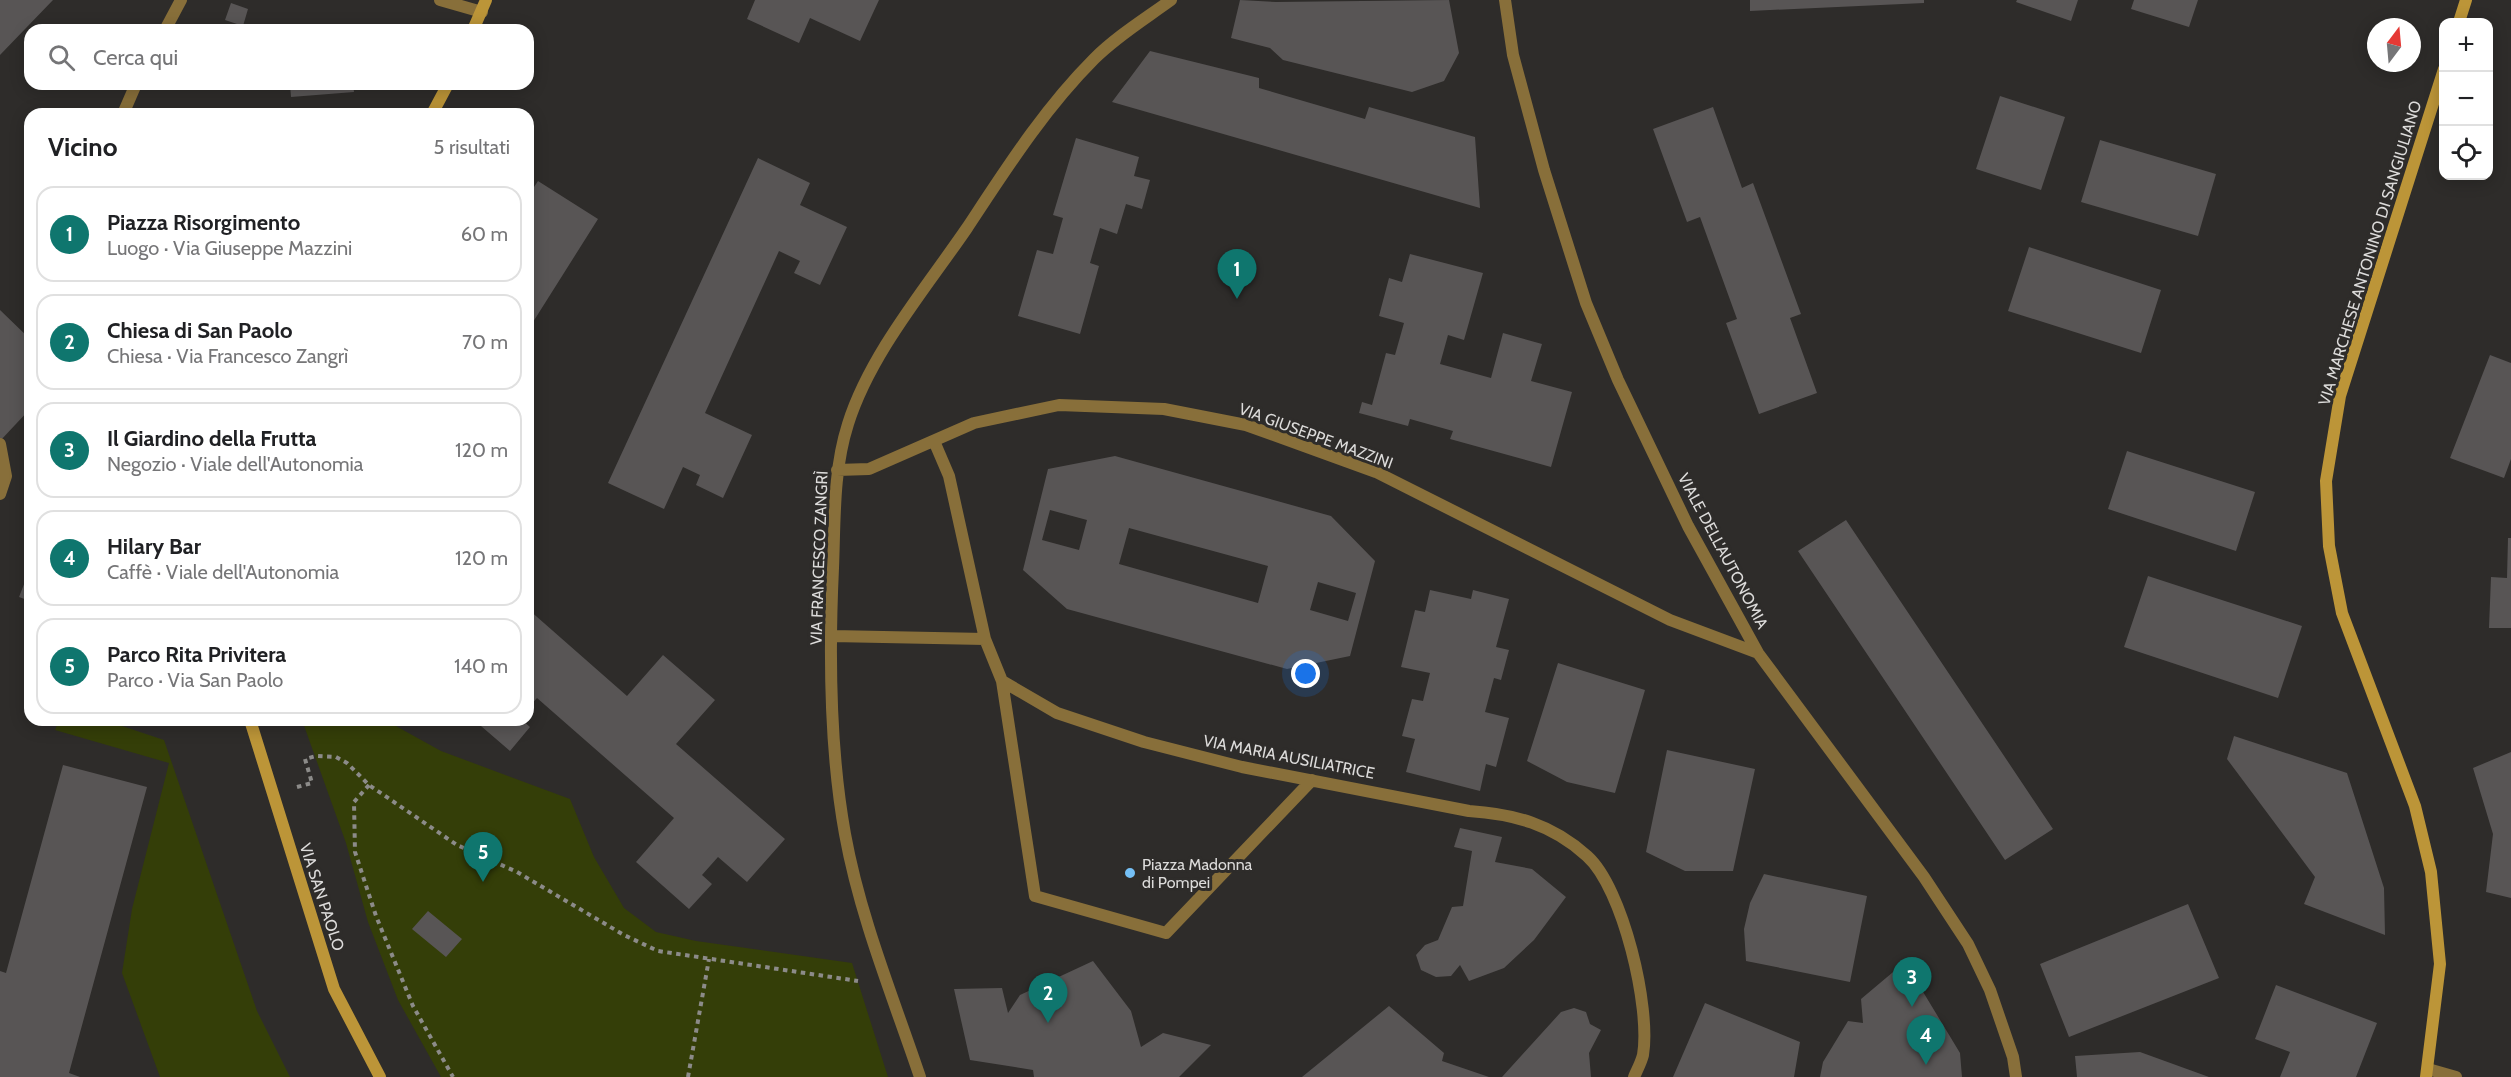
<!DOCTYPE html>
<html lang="it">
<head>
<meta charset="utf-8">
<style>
	:root { --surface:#fff; --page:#f2f2f2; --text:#202124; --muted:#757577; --line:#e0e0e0; --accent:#0f766e }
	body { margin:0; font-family:Cabin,sans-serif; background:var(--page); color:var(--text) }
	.controls { position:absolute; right:18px; top:18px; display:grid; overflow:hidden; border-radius:12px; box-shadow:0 3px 15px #0003 }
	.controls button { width:54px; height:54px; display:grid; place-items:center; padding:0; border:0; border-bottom:2px solid var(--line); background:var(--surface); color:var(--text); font:30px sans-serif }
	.compass { position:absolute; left:2367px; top:18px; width:54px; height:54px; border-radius:50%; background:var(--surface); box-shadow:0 3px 15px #0003; rotate:16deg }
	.you { position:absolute; left:1306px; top:674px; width:21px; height:21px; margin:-15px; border:4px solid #fff; border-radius:50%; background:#1a73e8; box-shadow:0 0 0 9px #1a73e833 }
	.badge { display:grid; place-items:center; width:39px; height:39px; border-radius:50%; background:var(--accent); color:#fff; font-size:20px; font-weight:700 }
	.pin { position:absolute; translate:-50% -50px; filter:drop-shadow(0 2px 3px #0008) }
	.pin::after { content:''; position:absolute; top:32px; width:21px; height:18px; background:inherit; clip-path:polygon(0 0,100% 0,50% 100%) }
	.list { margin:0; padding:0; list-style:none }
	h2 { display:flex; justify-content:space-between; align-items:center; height:78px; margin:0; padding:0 24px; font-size:26px }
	h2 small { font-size:20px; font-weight:400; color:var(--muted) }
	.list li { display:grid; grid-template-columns:39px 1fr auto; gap:18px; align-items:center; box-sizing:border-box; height:96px; margin:0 12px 12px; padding:0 12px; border:2px solid var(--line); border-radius:18px }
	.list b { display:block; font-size:22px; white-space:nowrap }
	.list p { margin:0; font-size:20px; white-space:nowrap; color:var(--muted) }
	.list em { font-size:20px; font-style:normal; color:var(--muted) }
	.icon { flex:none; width:33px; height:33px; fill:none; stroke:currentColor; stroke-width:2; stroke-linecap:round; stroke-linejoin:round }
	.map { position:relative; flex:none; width:2511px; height:1077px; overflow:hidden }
	.search { position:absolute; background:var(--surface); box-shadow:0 3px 15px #0003; left:24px; top:24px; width:510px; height:66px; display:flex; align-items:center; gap:15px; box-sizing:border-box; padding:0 21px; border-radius:18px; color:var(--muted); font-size:22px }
	.panel { position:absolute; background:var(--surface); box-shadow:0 3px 15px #0003; left:24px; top:108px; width:510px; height:618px; border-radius:18px }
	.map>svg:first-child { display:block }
	.green { fill:#343e08 }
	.building { fill:#585555; fill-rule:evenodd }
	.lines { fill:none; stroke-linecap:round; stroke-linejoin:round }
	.path { stroke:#8c8b89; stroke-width:4; stroke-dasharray:4.5 4.5; stroke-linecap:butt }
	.lane { stroke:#886f3a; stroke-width:12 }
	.street { stroke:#886f3a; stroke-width:12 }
	.secondary { stroke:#bc9538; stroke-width:12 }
	.poi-dot { fill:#75c0f6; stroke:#2e2c2a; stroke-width:2 }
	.labels { text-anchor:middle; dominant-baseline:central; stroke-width:6; stroke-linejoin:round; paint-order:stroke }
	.street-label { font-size:16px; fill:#dcdbda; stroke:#2e2c2a }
	.poi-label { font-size:16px; fill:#dcdbda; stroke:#2e2c2a; text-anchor:start }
</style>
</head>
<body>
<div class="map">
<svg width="2511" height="1077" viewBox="0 0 2511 1077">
	<rect width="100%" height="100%" fill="#2e2c2a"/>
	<!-- green -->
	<path class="green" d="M 59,720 L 104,720 L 164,740 L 257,1011 L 290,1077 L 160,1077 L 122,973 L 132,909 L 169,763 L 55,730 Z
		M 302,720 L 385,720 L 441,751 L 570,799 L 594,857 L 624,908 L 656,932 L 696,941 L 852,963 L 888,1077 L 441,1077 L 398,1000 L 368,922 L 346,843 Z"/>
	<!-- building -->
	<path class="building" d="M 0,0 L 53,0 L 0,55 Z
		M 755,0 L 879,0 L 860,41 L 810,18 L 799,43 L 747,19 Z
		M 1240,0 L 1276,2 L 1449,0 L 1459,53 L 1444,81 L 1412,92 L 1283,60 L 1270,48 L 1231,38 Z
		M 1750,0 L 1924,0 L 1924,3 L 1750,11 Z
		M 2017,0 L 2078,0 L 2071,21 L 2016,2 Z
		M 2134,0 L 2198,0 L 2189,27 L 2131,9 Z
		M 231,3 L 248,9 L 243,26 L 225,20 Z
		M 368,26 L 368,30 L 335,30 L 335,28 Z
		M 1150,51 L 1259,78 L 1259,88 L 1365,119 L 1369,107 L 1475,137 L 1480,208 L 1112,102 Z
		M 290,84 L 353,84 L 354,92 L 291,97 Z
		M 2000,96 L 2065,117 L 2041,190 L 1976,169 Z
		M 1713,107 L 1742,188 L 1753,183 L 1801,314 L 1790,318 L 1817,393 L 1759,414 L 1726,323 L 1737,319 L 1700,217 L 1687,222 L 1653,129 Z
		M 1076,138 L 1139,157 L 1134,176 L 1150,180 L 1142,209 L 1126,204 L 1117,234 L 1100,228 L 1090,263 L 1099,266 L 1080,334 L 1018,316 L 1037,250 L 1053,254 L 1063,218 L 1053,215 Z
		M 2100,140 L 2216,174 L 2198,236 L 2081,202 Z
		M 758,158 L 810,183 L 800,205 L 847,227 L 820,285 L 794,273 L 800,261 L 779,251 L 705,413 L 752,435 L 723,498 L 696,485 L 700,475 L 683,467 L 664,509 L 608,483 Z
		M 538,181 L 598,219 L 528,330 L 528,196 Z
		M 2029,247 L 2161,290 L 2141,353 L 2008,311 Z
		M 1410,254 L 1483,273 L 1464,340 L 1448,335 L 1440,364 L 1491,378 L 1503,333 L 1542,344 L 1531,381 L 1572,392 L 1551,467 L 1450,439 L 1453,431 L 1410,419 L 1408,426 L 1359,413 L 1362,402 L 1372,405 L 1386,353 L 1395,355 L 1404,323 L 1379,316 L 1389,278 L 1402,282 Z
		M 0,310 L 30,339 L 30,409 L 0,441 Z
		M 2490,355 L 2511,363 L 2511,459 L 2504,478 L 2450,458 Z
		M 2127,451 L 2255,492 L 2236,551 L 2108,509 Z
		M 1115,456 L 1331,516 L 1375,561 L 1350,656 L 1287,669 L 1067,609 L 1023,570 L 1048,469 ZM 1050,510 L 1087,520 L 1079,550 L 1042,540 ZM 1129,528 L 1268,566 L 1258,603 L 1119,564 ZM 1318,582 L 1356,593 L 1348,621 L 1310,610 Z
		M 1846,520 L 2053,829 L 2005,860 L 1798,551 Z
		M 2508,538 L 2511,538 L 2511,628 L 2489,628 L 2491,577 L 2507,578 Z
		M 30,569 L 30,601 L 19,597 Z
		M 2148,576 L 2302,626 L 2278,698 L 2124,647 Z
		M 1430,590 L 1471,599 L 1473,590 L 1509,599 L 1496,647 L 1509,650 L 1501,680 L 1494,678 L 1485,712 L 1509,718 L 1496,767 L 1486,764 L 1480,791 L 1406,772 L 1415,739 L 1402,736 L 1412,699 L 1423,701 L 1430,673 L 1401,667 L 1415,610 L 1425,612 Z
		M 528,609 L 627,696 L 663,655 L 715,700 L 676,744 L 785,839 L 747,882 L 718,857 L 702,875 L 712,884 L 689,909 L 636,862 L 674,818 L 537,698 L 528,708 Z
		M 1558,663 L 1645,690 L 1615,793 L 1567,782 L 1527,761 Z
		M 474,720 L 522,720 L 530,727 L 510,751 Z
		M 2234,736 L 2347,773 L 2384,888 L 2385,935 L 2304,904 L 2315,877 L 2227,759 Z
		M 1667,750 L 1755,769 L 1733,871 L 1685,871 L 1646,852 Z
		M 2511,752 L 2511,898 L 2486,892 L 2493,834 L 2473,768 Z
		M 63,765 L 147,787 L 69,1073 L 80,1077 L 0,1077 L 0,971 L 6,973 Z
		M 1460,828 L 1502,837 L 1495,862 L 1532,869 L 1566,897 L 1534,940 L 1504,968 L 1469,981 L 1460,965 L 1451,976 L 1436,977 L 1421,970 L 1416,955 L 1425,945 L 1438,940 L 1452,907 L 1463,906 L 1472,851 L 1454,847 Z
		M 1764,874 L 1867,896 L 1850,982 L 1746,961 L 1744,929 L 1750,903 Z
		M 2188,904 L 2219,978 L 2069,1037 L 2040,964 Z
		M 428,911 L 462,939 L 446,957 L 412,929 Z
		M 1093,961 L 1131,1011 L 1141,1047 L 1163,1033 L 1211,1045 L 1179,1077 L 1034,1077 L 1033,1070 L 970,1060 L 954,989 L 1002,988 L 1008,1013 L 1020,995 Z
		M 1905,962 L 1960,1053 L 1962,1077 L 1820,1077 L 1823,1062 L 1848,1021 L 1863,1023 L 1861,999 Z
		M 2276,985 L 2377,1023 L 2356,1077 L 2280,1077 L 2290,1052 L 2255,1039 Z
		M 1705,1003 L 1800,1042 L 1794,1077 L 1673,1077 Z
		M 1389,1006 L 1444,1053 L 1442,1061 L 1489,1077 L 1302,1077 Z
		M 1574,1008 L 1586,1012 L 1590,1024 L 1601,1030 L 1589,1053 L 1591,1077 L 1502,1077 L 1561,1012 Z
		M 2140,1052 L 2209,1077 L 2077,1077 L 2075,1056 Z"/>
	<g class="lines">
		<!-- path -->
		<path class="path" d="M 369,785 L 354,802 L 355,852 L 376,916 L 413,1006 L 453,1077
			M 297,787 L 312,783 L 305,759 L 316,756 L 336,757 L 347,763 L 369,785 L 457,845 L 517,872 L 624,935 L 658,951 L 858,981
			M 688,1077 L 709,959"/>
		<!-- lane -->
		<path class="lane" d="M 440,0 L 482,12
			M 165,30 L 181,0
			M 123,114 L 136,84
			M 0,444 L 6,476 L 0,494"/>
		<!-- street -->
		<path class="street" d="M 1505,0 L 1513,55 L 1544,170 L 1586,303 L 1618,380 L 1688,526 L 1758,653 L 1924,877 L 1968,944 L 1990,990 L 2013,1057 L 2016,1077
			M 934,441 L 949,476 L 985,639 L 1002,681 L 1057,713 L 1144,742 L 1242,767 L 1469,811 C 1514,814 1552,824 1587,856 C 1623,888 1651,1008 1643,1055 C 1641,1063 1637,1070 1634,1077
			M 837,470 L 869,469 L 974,423 L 1059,405 L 1164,409 L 1246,425 L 1376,472 L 1670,620 L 1758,653
			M 832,636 L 985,639
			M 1002,681 L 1035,896 L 1166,933 L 1312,780
			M 2428,1069 L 2456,1077
			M 920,1077 C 893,997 860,917 845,834 C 830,751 829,653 833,568 C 835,520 833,471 848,424 C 870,354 926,288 967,228 C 1006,169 1044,109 1094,59 C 1117,36 1145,19 1171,0"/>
		<!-- secondary -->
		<path class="secondary" d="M 2459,22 L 2466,0
			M 473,30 L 486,0
			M 432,114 L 448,84
			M 250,720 L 334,989 L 380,1077
			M 2426,1077 L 2440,964 L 2431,872 L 2415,806 L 2342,613 L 2329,546 L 2326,481 L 2340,396 L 2444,69"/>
	</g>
	<!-- markers -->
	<circle class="poi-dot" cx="1130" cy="873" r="6"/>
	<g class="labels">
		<!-- street labels -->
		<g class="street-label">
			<text transform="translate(2370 253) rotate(-73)">VIA MARCHESE ANTONINO DI SANGIULIANO</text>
			<text transform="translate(1316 436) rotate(20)">VIA GIUSEPPE MAZZINI</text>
			<text transform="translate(1723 551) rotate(62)">VIALE DELL'AUTONOMIA</text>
			<text transform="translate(819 558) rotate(-88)">VIA FRANCESCO ZANGRÌ</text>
			<text transform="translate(1289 757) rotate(11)">VIA MARIA AUSILIATRICE</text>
			<text transform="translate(322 897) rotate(72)">VIA SAN PAOLO</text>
		</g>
		<!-- poi labels -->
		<g class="poi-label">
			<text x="1142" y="864">Piazza Madonna<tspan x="1142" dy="18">di Pompei</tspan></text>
		</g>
	</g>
</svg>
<div class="controls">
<button>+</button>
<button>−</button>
<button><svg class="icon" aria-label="locate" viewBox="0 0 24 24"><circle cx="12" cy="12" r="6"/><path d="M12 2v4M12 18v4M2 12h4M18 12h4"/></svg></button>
</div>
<svg class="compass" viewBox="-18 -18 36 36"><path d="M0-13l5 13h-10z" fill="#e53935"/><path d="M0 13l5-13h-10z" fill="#757577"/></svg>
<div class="you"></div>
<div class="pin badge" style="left:1237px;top:299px">1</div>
<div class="pin badge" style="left:1048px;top:1023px">2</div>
<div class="pin badge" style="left:1912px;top:1007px">3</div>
<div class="pin badge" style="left:1926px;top:1065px">4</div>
<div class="pin badge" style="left:483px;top:882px">5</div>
<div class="search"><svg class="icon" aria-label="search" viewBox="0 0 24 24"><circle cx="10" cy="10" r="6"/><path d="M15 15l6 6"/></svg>Cerca qui</div>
<section class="panel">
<h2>Vicino<small>5 risultati</small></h2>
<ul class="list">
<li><span class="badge">1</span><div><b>Piazza Risorgimento</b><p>Luogo · Via Giuseppe Mazzini</p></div><em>60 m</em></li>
<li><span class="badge">2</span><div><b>Chiesa di San Paolo</b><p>Chiesa · Via Francesco Zangrì</p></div><em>70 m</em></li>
<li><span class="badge">3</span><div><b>Il Giardino della Frutta</b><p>Negozio · Viale dell'Autonomia</p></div><em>120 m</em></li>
<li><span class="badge">4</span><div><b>Hilary Bar</b><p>Caffè · Viale dell'Autonomia</p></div><em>120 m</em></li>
<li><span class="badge">5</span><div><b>Parco Rita Privitera</b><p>Parco · Via San Paolo</p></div><em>140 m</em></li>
</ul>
</section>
</div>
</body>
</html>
